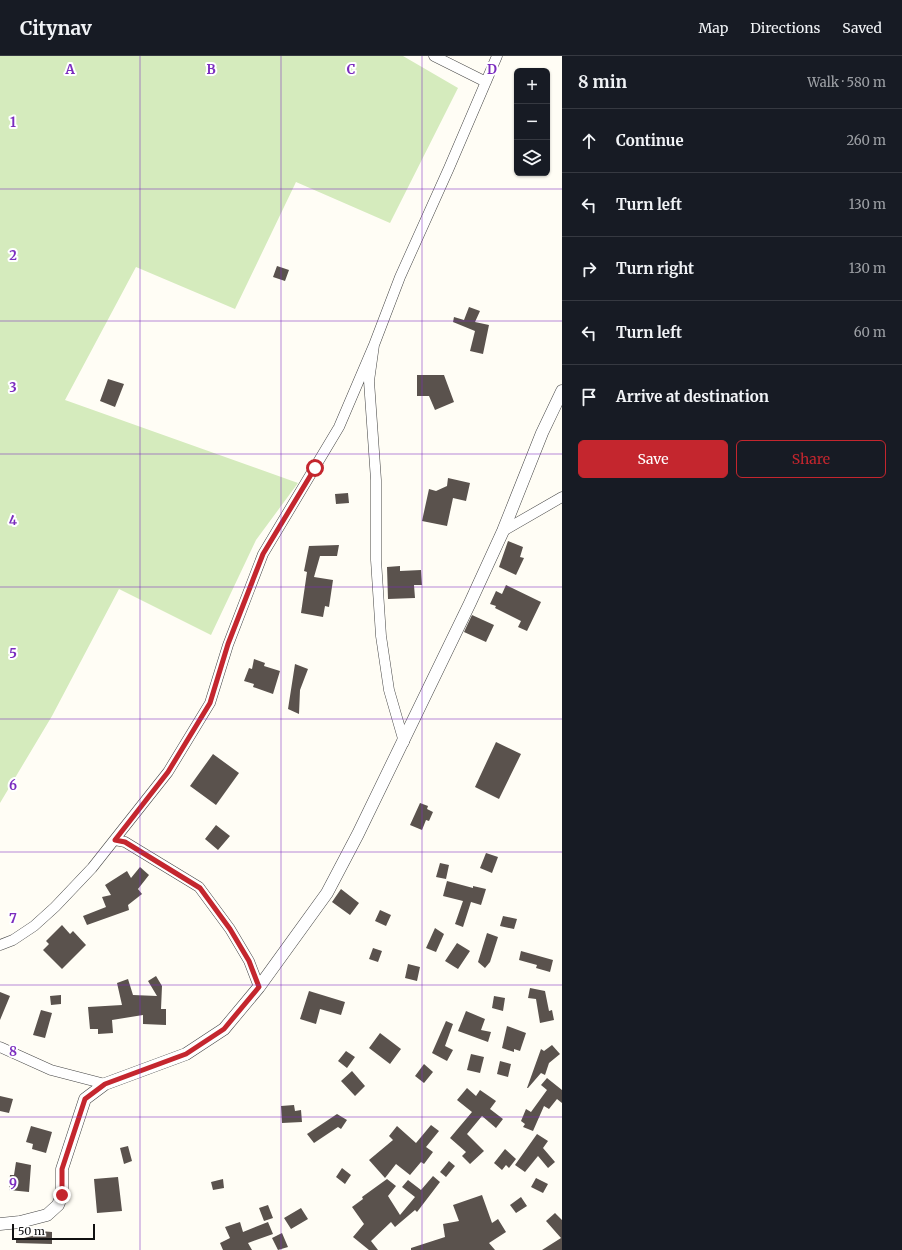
<!DOCTYPE html>
<html lang="en">
<head>
<meta charset="utf-8">
<style>
	:root { --surface:#171b24; --page:#20242c; --text:#f1f3f6; --muted:#9ea1a6; --line:#363941; --accent:#c4262e }
	body { margin:0; font-family:Merriweather,serif; background:var(--page); color:var(--text) }
	.controls { position:absolute; right:12px; top:12px; display:grid; overflow:hidden; border-radius:6px; box-shadow:0 1px 3px #0004 }
	.controls button { width:36px; height:36px; display:grid; place-items:center; padding:0; border:0; border-bottom:1px solid var(--line); background:var(--surface); color:var(--text); font:20px sans-serif }
	.scale { position:absolute; left:12px; bottom:10px; width:83px; box-sizing:border-box; padding-left:4px; border:2px solid #111; border-top:0; font-size:11px; line-height:14px; white-space:nowrap; color:#111; -webkit-text-stroke:3px #fff; paint-order:stroke }
	.stop { position:absolute; width:12px; height:12px; margin:-9px; border:3px solid #c4262e; border-radius:50%; background:#fff }
	.stop.end { background:#c4262e; border-color:#fff; box-shadow:0 1px 4px #0008 }
	.list { margin:0; padding:0; list-style:none }
	h2 { display:flex; justify-content:space-between; align-items:center; height:52px; margin:0; padding:0 16px; font-size:17px }
	h2 small { font-size:13px; font-weight:400; color:var(--muted) }
	.list li { display:grid; grid-template-columns:26px 1fr auto; gap:12px; align-items:center; box-sizing:border-box; height:64px; padding:0 16px; border-top:1px solid var(--line) }
	.list b { display:block; font-size:15px; white-space:nowrap }
	.list em { font-size:13px; font-style:normal; color:var(--muted) }
	.actions { display:flex; gap:8px; padding:12px 16px }
	.actions a { flex:1; padding:9px 0; border:1px solid var(--accent); border-radius:6px; text-align:center; font-size:14px; color:var(--accent) }
	.actions .main { background:var(--accent); color:#fff }
	.icon { flex:none; width:22px; height:22px; fill:none; stroke:currentColor; stroke-width:2; stroke-linecap:round; stroke-linejoin:round }
	.map { position:relative; flex:none; width:562px; height:1194px; overflow:hidden }
	header { display:flex; align-items:center; gap:24px; box-sizing:border-box; height:56px; padding:0 20px; background:var(--surface); border-bottom:1px solid var(--line) }
	header strong { font-size:19px }
	nav { display:flex; gap:22px; margin-inline-start:auto; font-size:14px }
	main { display:flex }
	aside { flex:1; background:var(--surface) }
	.map>svg:first-child { display:block }
	.green { fill:#d5ebbd }
	.building { fill:#5a524d }
	.lines { fill:none; stroke-linecap:round; stroke-linejoin:round }
	.minor-casing { stroke:#444; stroke-width:11 }
	.tertiary-casing { stroke:#444; stroke-width:13 }
	.minor { stroke:#fff; stroke-width:10 }
	.tertiary { stroke:#fff; stroke-width:12 }
	.route { stroke:#c4262e; stroke-width:5 }
	.grid { fill:none; stroke:#7b2cbf; stroke-width:1; stroke-opacity:0.55 }
	.grid-label { font-size:13px; text-anchor:middle; font-weight:bold; fill:#7b2cbf; stroke:#fff; stroke-width:4; stroke-linejoin:round; paint-order:stroke }
</style>
</head>
<body>
<header>
<strong>Citynav</strong>
<nav><a>Map</a><a>Directions</a><a>Saved</a></nav>
</header>
<main>
<div class="map">
<svg width="562" height="1194" viewBox="0 0 562 1194">
	<rect width="100%" height="100%" fill="#fffdf5"/>
	<!-- green -->
	<path class="green" d="M 0,0 L 403,0 L 458,32 L 390,167 L 296,126 L 235,253 L 136,211 L 65,344 L 298,427 L 256,484 L 211,579 L 119,533 L 52,660 L 0,747 Z"/>
	<!-- building -->
	<path class="building" d="M 277,210 L 289,214 L 285,225 L 273,221 Z
		M 469,251 L 480,255 L 475,266 L 489,269 L 483,298 L 470,295 L 475,275 L 453,266 L 454,261 L 464,264 Z
		M 417,319 L 444,319 L 454,346 L 435,354 L 429,340 L 417,340 Z
		M 108,323 L 124,328 L 115,351 L 100,345 Z
		M 448,422 L 470,427 L 466,445 L 453,442 L 447,470 L 422,465 L 429,433 L 436,435 L 447,430 Z
		M 348,437 L 349,447 L 336,448 L 335,438 Z
		M 508,485 L 523,491 L 520,501 L 524,502 L 516,519 L 499,511 Z
		M 339,489 L 337,500 L 320,500 L 314,521 L 333,524 L 329,551 L 325,550 L 323,561 L 301,557 L 307,516 L 304,515 L 309,490 Z
		M 400,510 L 400,515 L 421,514 L 422,529 L 414,529 L 415,542 L 388,543 L 387,511 Z
		M 506,529 L 541,546 L 527,575 L 518,571 L 521,565 L 495,552 L 496,550 L 490,548 L 496,535 L 502,538 Z
		M 472,559 L 494,569 L 486,586 L 464,576 Z
		M 254,603 L 265,607 L 264,610 L 280,615 L 273,638 L 253,631 L 254,628 L 244,625 L 249,612 L 252,613 Z
		M 295,608 L 308,613 L 300,634 L 299,658 L 288,653 Z
		M 496,686 L 521,698 L 499,743 L 475,731 Z
		M 213,698 L 239,717 L 216,749 L 190,730 Z
		M 420,747 L 428,750 L 427,753 L 433,756 L 429,765 L 426,764 L 422,774 L 410,769 Z
		M 216,769 L 230,780 L 218,794 L 205,783 Z
		M 486,797 L 498,801 L 492,817 L 480,812 Z
		M 440,807 L 449,809 L 446,823 L 436,821 Z
		M 140,811 L 149,819 L 138,833 L 142,838 L 128,849 L 129,854 L 87,869 L 83,860 L 106,851 L 102,841 L 111,839 L 105,829 L 127,815 L 131,822 Z
		M 447,825 L 473,832 L 473,830 L 486,833 L 481,849 L 471,846 L 463,871 L 455,868 L 463,845 L 443,840 Z
		M 341,833 L 359,847 L 350,859 L 332,846 Z
		M 380,854 L 391,859 L 386,870 L 375,865 Z
		M 503,860 L 517,863 L 514,873 L 500,870 Z
		M 62,869 L 70,878 L 73,875 L 86,889 L 62,913 L 43,894 L 49,888 L 46,885 Z
		M 435,872 L 444,878 L 436,896 L 426,892 Z
		M 487,877 L 498,881 L 490,906 L 485,912 L 478,906 Z
		M 457,887 L 470,895 L 458,913 L 445,905 Z
		M 373,892 L 382,895 L 378,906 L 369,903 Z
		M 521,895 L 553,904 L 550,916 L 536,912 L 537,909 L 519,904 Z
		M 408,908 L 420,911 L 417,925 L 405,922 Z
		M 156,920 L 162,930 L 161,953 L 166,953 L 166,969 L 143,968 L 143,959 L 112,964 L 113,977 L 98,978 L 98,973 L 90,973 L 88,951 L 122,949 L 117,927 L 128,923 L 133,939 L 157,940 L 148,925 Z
		M 530,932 L 545,935 L 549,955 L 552,954 L 554,964 L 540,967 L 536,943 L 528,942 Z
		M 309,935 L 345,946 L 341,959 L 320,953 L 316,968 L 300,963 Z
		M 0,936 L 10,940 L 0,964 Z
		M 61,939 L 61,948 L 51,949 L 50,940 Z
		M 494,940 L 505,942 L 503,955 L 492,952 Z
		M 41,954 L 52,957 L 45,982 L 33,979 Z
		M 466,955 L 485,963 L 481,974 L 491,976 L 488,986 L 458,975 Z
		M 446,965 L 453,968 L 445,990 L 453,994 L 447,1005 L 432,997 Z
		M 507,970 L 526,977 L 520,995 L 514,993 L 514,996 L 502,992 Z
		M 380,977 L 401,993 L 390,1008 L 369,992 Z
		M 552,989 L 560,998 L 549,1007 L 545,1019 L 541,1017 L 528,1032 L 527,1032 L 541,993 L 544,995 Z
		M 346,995 L 355,1001 L 347,1012 L 338,1005 Z
		M 471,998 L 484,1001 L 480,1017 L 467,1014 Z
		M 500,1005 L 511,1008 L 508,1021 L 497,1018 Z
		M 424,1008 L 433,1016 L 424,1027 L 415,1020 Z
		M 352,1015 L 365,1030 L 355,1040 L 341,1025 Z
		M 547,1022 L 562,1034 L 562,1047 L 557,1043 L 549,1053 L 544,1050 L 533,1075 L 523,1071 L 525,1068 L 521,1065 L 526,1053 L 531,1056 L 547,1034 L 541,1029 Z
		M 467,1032 L 476,1040 L 480,1034 L 496,1045 L 490,1053 L 503,1063 L 496,1072 L 482,1060 L 467,1078 L 484,1095 L 470,1108 L 462,1100 L 466,1096 L 450,1082 L 472,1056 L 457,1044 Z
		M 0,1040 L 13,1043 L 9,1057 L 0,1055 Z
		M 294,1049 L 295,1055 L 301,1054 L 302,1066 L 282,1067 L 281,1050 Z
		M 337,1058 L 347,1064 L 341,1073 L 338,1071 L 314,1087 L 307,1078 Z
		M 431,1069 L 439,1075 L 426,1091 L 433,1096 L 424,1108 L 421,1106 L 410,1119 L 396,1108 L 385,1122 L 369,1104 L 393,1084 L 389,1080 L 397,1070 L 416,1087 Z
		M 31,1070 L 52,1076 L 46,1097 L 32,1093 L 33,1088 L 26,1086 Z
		M 537,1078 L 548,1085 L 543,1092 L 555,1106 L 548,1112 L 538,1100 L 525,1116 L 515,1109 Z
		M 128,1090 L 132,1105 L 124,1108 L 120,1092 Z
		M 505,1093 L 516,1103 L 509,1112 L 506,1109 L 502,1114 L 494,1107 Z
		M 449,1105 L 455,1110 L 446,1121 L 440,1116 Z
		M 16,1106 L 31,1109 L 29,1136 L 9,1134 L 10,1119 L 14,1119 Z
		M 342,1112 L 351,1119 L 345,1128 L 336,1121 Z
		M 433,1120 L 440,1126 L 417,1156 L 415,1154 L 395,1171 L 391,1166 L 371,1185 L 378,1194 L 369,1194 L 353,1181 L 364,1168 L 352,1151 L 363,1143 L 362,1141 L 387,1123 L 396,1130 L 388,1140 L 400,1159 L 415,1141 L 402,1131 L 408,1124 L 421,1134 Z
		M 118,1121 L 122,1155 L 97,1157 L 94,1123 Z
		M 536,1122 L 548,1128 L 543,1137 L 531,1131 Z
		M 223,1123 L 224,1132 L 213,1134 L 211,1126 Z
		M 482,1139 L 492,1167 L 498,1163 L 506,1176 L 489,1187 L 495,1194 L 411,1194 L 411,1192 L 445,1181 L 443,1168 L 459,1165 L 453,1149 Z
		M 521,1141 L 527,1150 L 516,1157 L 510,1149 Z
		M 268,1149 L 273,1162 L 264,1165 L 259,1152 Z
		M 301,1152 L 308,1163 L 291,1173 L 284,1162 Z
		M 555,1157 L 562,1164 L 562,1194 L 542,1194 L 561,1182 L 546,1165 Z
		M 240,1166 L 243,1176 L 268,1166 L 273,1178 L 248,1187 L 252,1194 L 223,1194 L 220,1187 L 230,1182 L 225,1171 Z
		M 40,1175 L 52,1176 L 52,1188 L 16,1187 L 16,1184 L 40,1178 Z
		M 282,1177 L 288,1191 L 278,1194 L 272,1182 Z"/>
	<g class="lines">
		<defs>
			<path id="minor" d="M 434,0 L 486,26
				M 503,475 L 562,441
				M 404,686 L 389,634 L 381,580 L 376,504 L 376,424 L 369,325 L 374,289 L 400,221 L 449,112 L 497,0
				M 115,784 L 125,786 L 199,831 L 230,873 L 249,905 L 259,931
				M 0,889 L 13,884 L 34,870 L 55,851 L 92,812 L 168,716 L 210,647 L 228,589 L 263,498 L 339,371 L 374,289
				M 0,991 L 51,1014 L 105,1028"/>
			<path id="tertiary" d="M 0,1168 L 20,1166 L 47,1159 L 58,1149 L 62,1139 L 62,1113 L 85,1043 L 105,1028 L 186,998 L 224,973 L 259,931 L 327,837 L 358,778 L 470,547 L 503,475 L 542,377 L 562,335"/>
		</defs>
		<!-- minor casing -->
		<use href="#minor" class="minor-casing"/>
		<!-- tertiary casing -->
		<use href="#tertiary" class="tertiary-casing"/>
		<!-- minor -->
		<use href="#minor" class="minor"/>
		<!-- tertiary -->
		<use href="#tertiary" class="tertiary"/>
	</g>
	<g class="lines">
		<!-- route -->
		<path class="route" d="M 62,1139 L 62,1113 L 85,1043 L 105,1028 L 186,998 L 224,973 L 259,931 L 249,905 L 230,873 L 200,832 L 125,786 L 115,784 L 168,716 L 210,647 L 228,588 L 263,498 L 315,412"/>
	</g>
	<!-- grid -->
	<path class="grid" d="M 140,0 L 140,1194M 281,0 L 281,1194M 422,0 L 422,1194M 0,133 L 562,133M 0,265 L 562,265M 0,398 L 562,398M 0,531 L 562,531M 0,663 L 562,663M 0,796 L 562,796M 0,929 L 562,929M 0,1061 L 562,1061"/>
	<g class="grid-label">
		<text x="70" y="18">A</text>
		<text x="211" y="18">B</text>
		<text x="351" y="18">C</text>
		<text x="492" y="18">D</text>
		<text x="13" y="71">1</text>
		<text x="13" y="204">2</text>
		<text x="13" y="336">3</text>
		<text x="13" y="469">4</text>
		<text x="13" y="602">5</text>
		<text x="13" y="734">6</text>
		<text x="13" y="867">7</text>
		<text x="13" y="1000">8</text>
		<text x="13" y="1132">9</text>
	</g>
</svg>
<div class="controls">
<button>+</button>
<button>−</button>
<button><svg class="icon" aria-label="layers" viewBox="0 0 24 24"><path d="M12 4l9 5-9 5-9-5zM3 14l9 5 9-5"/></svg></button>
</div>
<div class="scale">50 m</div>
<div class="stop" style="left:315px;top:412px"></div>
<div class="stop end" style="left:62px;top:1139px"></div>
</div>
<aside>
<h2>8 min<small>Walk · 580 m</small></h2>
<ul class="list">
<li><svg class="icon" aria-label="ahead" viewBox="0 0 24 24"><path d="M12 20V5M6 11l6-6 6 6"/></svg><div><b>Continue</b></div><em>260 m</em></li>
<li><svg class="icon" aria-label="left" viewBox="0 0 24 24"><path d="M17 20v-9H6M10 6l-5 5 5 5"/></svg><div><b>Turn left</b></div><em>130 m</em></li>
<li><svg class="icon" aria-label="right" viewBox="0 0 24 24"><path d="M7 20v-9h11M14 6l5 5-5 5"/></svg><div><b>Turn right</b></div><em>130 m</em></li>
<li><svg class="icon" aria-label="left" viewBox="0 0 24 24"><path d="M17 20v-9H6M10 6l-5 5 5 5"/></svg><div><b>Turn left</b></div><em>60 m</em></li>
<li><svg class="icon" aria-label="arrive" viewBox="0 0 24 24"><path d="M6 21V4h12l-3 4 3 4H6"/></svg><div><b>Arrive at destination</b></div></li>
</ul>
<div class="actions"><a class="main">Save</a><a>Share</a></div>
</aside>
</main>
</body>
</html>
